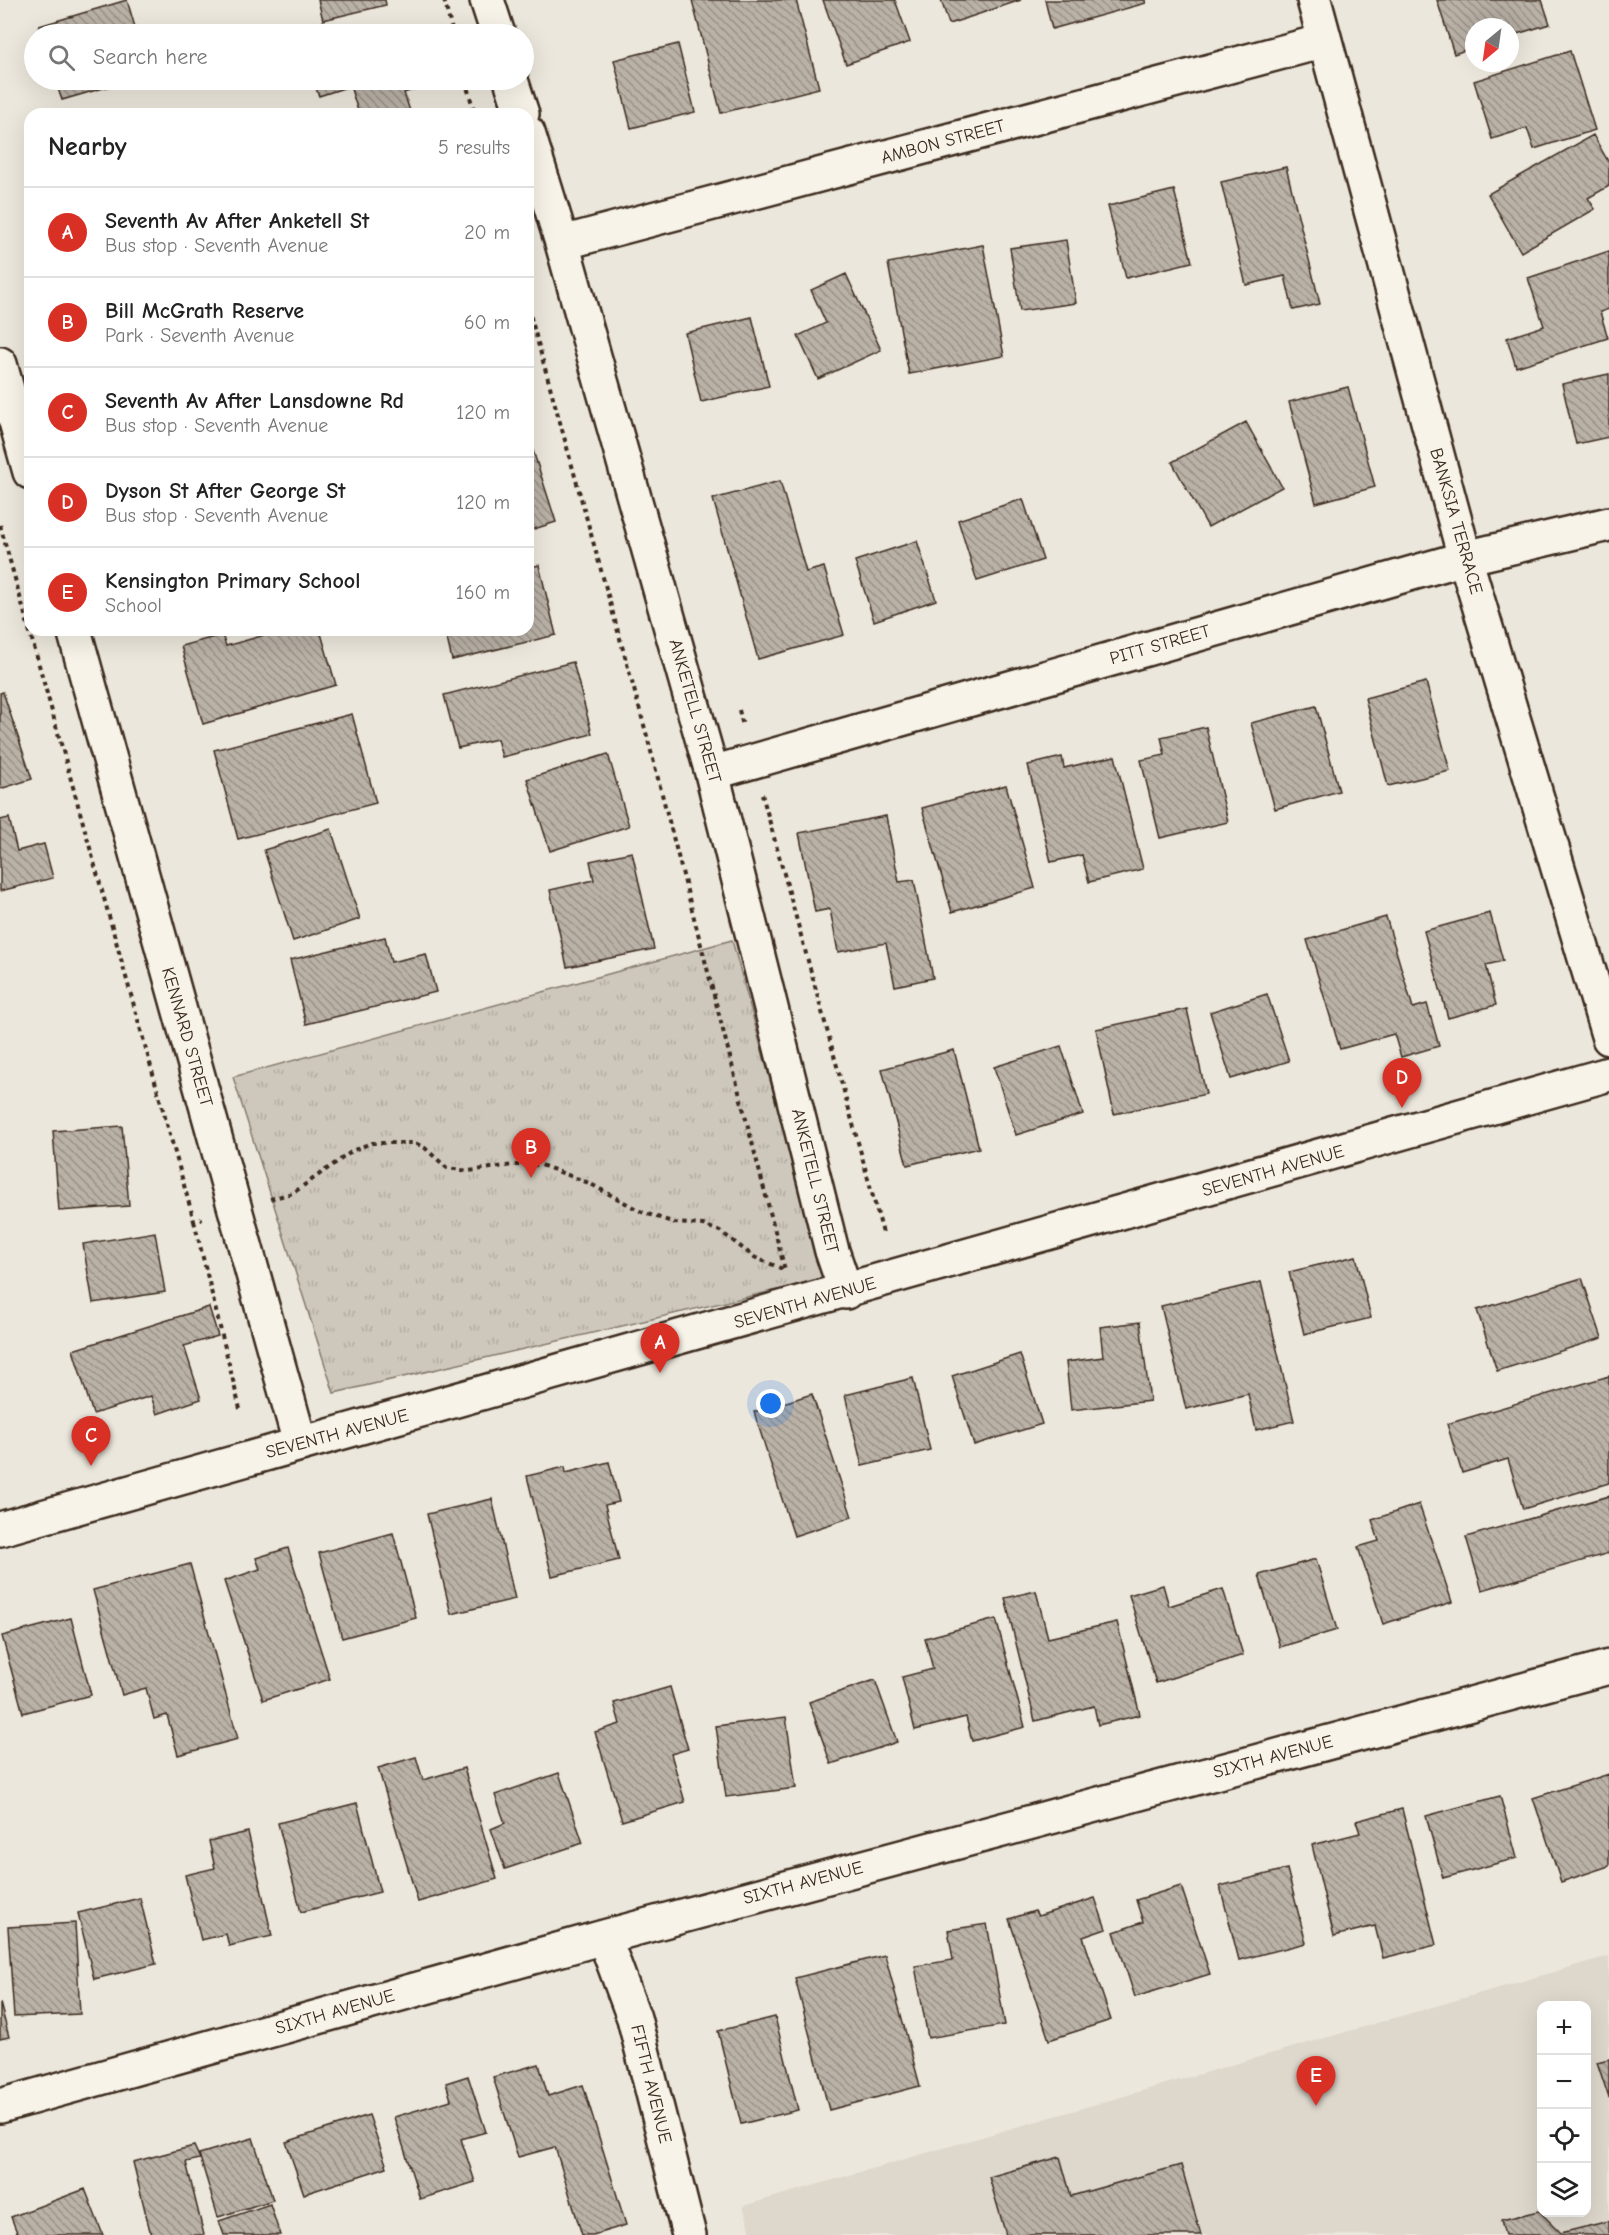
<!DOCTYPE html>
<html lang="en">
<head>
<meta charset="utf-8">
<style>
	:root { --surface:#fff; --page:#f2f2f2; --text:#222; --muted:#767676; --line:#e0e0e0; --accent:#d93025 }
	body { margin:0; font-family:"Comic Neue",sans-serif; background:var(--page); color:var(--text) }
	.controls { position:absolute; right:18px; bottom:18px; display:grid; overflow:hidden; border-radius:12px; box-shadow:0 6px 24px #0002 }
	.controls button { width:54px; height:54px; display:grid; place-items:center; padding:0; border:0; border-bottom:2px solid var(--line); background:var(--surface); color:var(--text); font:30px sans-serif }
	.compass { position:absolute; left:1465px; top:18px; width:54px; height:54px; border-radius:50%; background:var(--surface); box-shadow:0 6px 24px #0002; rotate:209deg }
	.you { position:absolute; left:771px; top:1404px; width:21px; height:21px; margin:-15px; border:4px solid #fff; border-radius:50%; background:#1a73e8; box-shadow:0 0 0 9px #1a73e833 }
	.badge { display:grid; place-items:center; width:39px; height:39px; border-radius:50%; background:var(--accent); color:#fff; font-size:20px; font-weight:700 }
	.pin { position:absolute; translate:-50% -50px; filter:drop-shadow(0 2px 3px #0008) }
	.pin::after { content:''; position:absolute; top:32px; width:21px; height:18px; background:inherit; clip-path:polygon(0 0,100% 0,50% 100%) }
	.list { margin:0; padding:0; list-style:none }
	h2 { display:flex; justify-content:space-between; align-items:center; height:78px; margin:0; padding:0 24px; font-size:26px }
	h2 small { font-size:20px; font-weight:400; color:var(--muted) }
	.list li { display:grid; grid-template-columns:39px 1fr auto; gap:18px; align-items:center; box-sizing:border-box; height:90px; padding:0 24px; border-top:2px solid var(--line) }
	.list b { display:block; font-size:22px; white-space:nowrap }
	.list p { margin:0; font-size:20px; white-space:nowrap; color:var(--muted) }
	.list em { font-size:20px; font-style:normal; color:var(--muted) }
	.icon { flex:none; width:33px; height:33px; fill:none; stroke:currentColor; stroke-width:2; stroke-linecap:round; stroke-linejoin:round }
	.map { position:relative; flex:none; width:1609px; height:2235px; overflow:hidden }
	.search { position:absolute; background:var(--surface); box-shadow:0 6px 24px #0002; left:24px; top:24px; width:510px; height:66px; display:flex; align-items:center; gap:15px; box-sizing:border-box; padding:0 21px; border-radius:33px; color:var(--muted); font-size:22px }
	.panel { position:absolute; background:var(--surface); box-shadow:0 6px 24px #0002; left:24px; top:108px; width:510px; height:528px; border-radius:18px }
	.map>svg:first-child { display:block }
	.built { fill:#ddd7cc; fill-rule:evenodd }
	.grass { fill:url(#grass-tufts); stroke:#84796d; stroke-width:1.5 }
	.building { fill:url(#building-back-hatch); stroke:#3b2a1e; stroke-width:1.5 }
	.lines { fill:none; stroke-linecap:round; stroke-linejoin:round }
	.minor-casing { stroke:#3b2a1e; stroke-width:38 }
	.path { stroke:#3b2a1e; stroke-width:4; stroke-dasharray:4.5 4.5; stroke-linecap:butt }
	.minor { stroke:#f7f3e8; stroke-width:33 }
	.labels { text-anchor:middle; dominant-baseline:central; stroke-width:4.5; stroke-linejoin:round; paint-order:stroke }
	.street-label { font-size:18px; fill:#3b2a1e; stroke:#f7f3e8 }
</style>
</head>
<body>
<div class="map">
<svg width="1609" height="2235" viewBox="0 0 1609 2235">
	<defs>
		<pattern id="grass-tufts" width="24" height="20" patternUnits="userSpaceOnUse" patternTransform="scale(1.5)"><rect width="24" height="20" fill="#cec8bc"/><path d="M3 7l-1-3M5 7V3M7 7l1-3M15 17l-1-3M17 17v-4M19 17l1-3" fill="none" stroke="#b2aca1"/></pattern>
		<pattern id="building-back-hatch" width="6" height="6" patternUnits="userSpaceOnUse" patternTransform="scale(1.5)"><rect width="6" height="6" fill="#bab2a7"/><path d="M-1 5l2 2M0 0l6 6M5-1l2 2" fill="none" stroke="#989187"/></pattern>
	</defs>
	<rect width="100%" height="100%" fill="#ece7dc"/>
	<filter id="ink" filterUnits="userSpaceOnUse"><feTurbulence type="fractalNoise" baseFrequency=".0167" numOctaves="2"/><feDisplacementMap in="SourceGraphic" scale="12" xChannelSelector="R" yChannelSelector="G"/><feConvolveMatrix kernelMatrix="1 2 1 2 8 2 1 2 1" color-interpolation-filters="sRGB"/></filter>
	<g filter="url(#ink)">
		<!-- built -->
		<path class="built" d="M 1609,1956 L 1609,2235 L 752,2235 L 743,2206 ZM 1542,2006 L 1586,2006 L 1586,2212 L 1542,2212 Z"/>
		<!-- grass -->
		<path class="grass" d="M 732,940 L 824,1279 L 334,1393 L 233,1077 Z"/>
		<!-- building -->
		<path class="building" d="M 127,0 L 137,34 L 41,34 L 39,26 Z
			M 318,0 L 385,0 L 386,5 L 323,20 Z
			M 692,0 L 796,0 L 819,88 L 721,113 Z
			M 823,0 L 895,0 L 910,42 L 846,64 Z
			M 941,0 L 1021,0 L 949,24 Z
			M 1045,0 L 1145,0 L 1146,3 L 1052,29 Z
			M 1437,0 L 1542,0 L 1550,24 L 1510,36 L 1510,27 L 1474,27 L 1474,47 L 1454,54 Z
			M 678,44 L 695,112 L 631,128 L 614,60 Z
			M 1570,51 L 1595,130 L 1534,149 L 1527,128 L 1492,139 L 1474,81 Z
			M 55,80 L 131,80 L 62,100 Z
			M 313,80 L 415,80 L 418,88 L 404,93 L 411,114 L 359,114 L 350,86 L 319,96 Z
			M 1593,135 L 1609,163 L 1609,186 L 1588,198 L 1595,209 L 1521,252 L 1488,194 Z
			M 1286,167 L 1320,304 L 1293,310 L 1285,276 L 1246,285 L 1221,182 Z
			M 1174,190 L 1192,262 L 1126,278 L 1108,206 Z
			M 1066,240 L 1076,303 L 1020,311 L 1010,248 Z
			M 983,245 L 1004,356 L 909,374 L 888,263 Z
			M 1609,251 L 1609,309 L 1600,312 L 1608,338 L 1516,367 L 1507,338 L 1544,326 L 1528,278 Z
			M 846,274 L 881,350 L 818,379 L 798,336 L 826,323 L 811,290 Z
			M 752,317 L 769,386 L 701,402 L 685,333 Z
			M 1609,374 L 1609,437 L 1576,444 L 1562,384 Z
			M 1348,387 L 1375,487 L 1316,503 L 1289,402 Z
			M 1246,422 L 1282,487 L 1208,527 L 1172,462 Z
			M 528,435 L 556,522 L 528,531 Z
			M 780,481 L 806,572 L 824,567 L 844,635 L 758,659 L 713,499 Z
			M 1023,499 L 1043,560 L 977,581 L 958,520 Z
			M 917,541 L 936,600 L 874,621 L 855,561 Z
			M 539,565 L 556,635 L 452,660 L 445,630 L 528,630 L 528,568 Z
			M 282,630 L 320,630 L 336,685 L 203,724 L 181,646 L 222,635 L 226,646 Z
			M 573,662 L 592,734 L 502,757 L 497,739 L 458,748 L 444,695 Z
			M 1426,682 L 1450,771 L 1388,786 L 1365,698 Z
			M 3,692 L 32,779 L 0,789 L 0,693 Z
			M 1316,706 L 1339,791 L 1275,809 L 1251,723 Z
			M 352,714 L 376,803 L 238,839 L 214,750 Z
			M 1206,727 L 1228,822 L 1160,838 L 1141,760 L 1165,755 L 1161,737 Z
			M 608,754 L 629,826 L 550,851 L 527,779 Z
			M 1115,756 L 1143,869 L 1089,882 L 1082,855 L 1051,862 L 1028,765 L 1062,757 L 1064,768 Z
			M 1006,785 L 1035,888 L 952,912 L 922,808 Z
			M 886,816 L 899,882 L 914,880 L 933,978 L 895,986 L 886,943 L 838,952 L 830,909 L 815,912 L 799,833 Z
			M 9,818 L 17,851 L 44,844 L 53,878 L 0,891 L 0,820 Z
			M 331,829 L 360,919 L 293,941 L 264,850 Z
			M 632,852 L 654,949 L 567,967 L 550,890 L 594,880 L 590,861 Z
			M 1490,913 L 1503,961 L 1486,965 L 1496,1005 L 1448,1018 L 1424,931 Z
			M 1386,917 L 1413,1008 L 1427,1004 L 1439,1046 L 1401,1057 L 1394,1034 L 1340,1049 L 1307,940 Z
			M 385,937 L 391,962 L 426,954 L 436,992 L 306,1024 L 290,960 Z
			M 1267,994 L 1289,1061 L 1231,1079 L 1210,1012 Z
			M 1187,1009 L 1206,1094 L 1114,1114 L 1096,1029 Z
			M 1061,1046 L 1083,1114 L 1016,1135 L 994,1067 Z
			M 954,1050 L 979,1148 L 907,1165 L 882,1069 Z
			M 122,1126 L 129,1206 L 59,1211 L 53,1131 Z
			M 155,1232 L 165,1292 L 93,1303 L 83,1244 Z
			M 1356,1256 L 1371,1318 L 1304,1334 L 1289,1272 Z
			M 1582,1278 L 1602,1338 L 1497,1371 L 1477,1310 Z
			M 1261,1282 L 1294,1421 L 1256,1430 L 1248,1394 L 1186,1409 L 1161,1306 Z
			M 209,1307 L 218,1336 L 184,1346 L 201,1399 L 157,1414 L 151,1396 L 93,1414 L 73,1350 Z
			M 1140,1322 L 1150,1401 L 1071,1410 L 1066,1362 L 1103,1357 L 1100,1327 Z
			M 1020,1354 L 1042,1424 L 974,1445 L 952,1376 Z
			M 1609,1376 L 1609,1483 L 1523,1509 L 1508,1459 L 1462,1473 L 1447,1424 Z
			M 913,1378 L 930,1450 L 862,1466 L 845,1395 Z
			M 812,1394 L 852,1517 L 794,1536 L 754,1412 Z
			M 609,1462 L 619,1502 L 605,1505 L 619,1560 L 552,1576 L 527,1476 L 565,1467 L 566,1473 Z
			M 1609,1496 L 1609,1553 L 1482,1590 L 1466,1537 Z
			M 492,1499 L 515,1599 L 451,1614 L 427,1514 Z
			M 1419,1504 L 1452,1602 L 1383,1624 L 1358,1547 L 1379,1541 L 1372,1520 Z
			M 393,1533 L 416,1618 L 342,1638 L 319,1553 Z
			M 288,1548 L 330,1679 L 263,1700 L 224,1581 L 260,1569 L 256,1558 Z
			M 1316,1559 L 1337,1630 L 1280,1647 L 1259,1575 Z
			M 190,1564 L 238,1739 L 178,1755 L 167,1715 L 154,1719 L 146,1688 L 122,1695 L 93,1590 Z
			M 1163,1585 L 1169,1606 L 1223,1589 L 1243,1655 L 1156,1683 L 1129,1595 Z
			M 1036,1591 L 1048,1638 L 1117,1622 L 1140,1715 L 1098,1725 L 1094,1706 L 1035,1721 L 1005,1598 Z
			M 71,1618 L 91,1695 L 23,1713 L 2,1636 Z
			M 996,1619 L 1025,1727 L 972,1741 L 966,1717 L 915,1730 L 902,1677 L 933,1669 L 925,1638 Z
			M 875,1680 L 897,1742 L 831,1764 L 809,1702 Z
			M 670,1687 L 688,1749 L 671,1754 L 685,1802 L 622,1821 L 595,1732 L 620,1724 L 614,1703 Z
			M 786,1717 L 796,1788 L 726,1797 L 716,1726 Z
			M 416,1757 L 423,1780 L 464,1768 L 497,1879 L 418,1902 L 378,1768 Z
			M 559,1773 L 583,1843 L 505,1869 L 491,1829 L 505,1823 L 495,1795 Z
			M 1609,1774 L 1609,1866 L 1561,1882 L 1533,1798 Z
			M 1500,1796 L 1517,1858 L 1443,1878 L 1426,1816 Z
			M 357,1803 L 380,1892 L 301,1912 L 278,1823 Z
			M 1402,1809 L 1436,1945 L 1383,1958 L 1375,1926 L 1334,1936 L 1312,1845 L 1360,1833 L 1356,1821 Z
			M 248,1832 L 272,1936 L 229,1946 L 226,1934 L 201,1940 L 185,1875 L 215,1868 L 209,1841 Z
			M 1287,1869 L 1306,1943 L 1239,1960 L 1220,1886 Z
			M 1181,1886 L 1210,1974 L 1135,1997 L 1114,1932 L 1143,1922 L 1136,1900 Z
			M 140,1898 L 156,1964 L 94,1979 L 78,1913 Z
			M 1095,1898 L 1106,1929 L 1083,1937 L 1111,2020 L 1049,2040 L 1009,1919 L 1035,1911 L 1038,1916 Z
			M 75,1923 L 80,2014 L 14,2017 L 8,1927 Z
			M 987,1924 L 1005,2025 L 928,2038 L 915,1966 L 953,1960 L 948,1930 Z
			M 885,1955 L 920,2086 L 829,2110 L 795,1978 Z
			M 0,2003 L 9,2037 L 0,2039 Z
			M 775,2017 L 798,2110 L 741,2124 L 718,2031 Z
			M 1609,2059 L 1609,2098 L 1597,2062 Z
			M 539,2064 L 548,2096 L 583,2085 L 626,2225 L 593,2235 L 582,2235 L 555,2147 L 518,2157 L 493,2077 Z
			M 468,2076 L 486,2132 L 461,2139 L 475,2182 L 420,2199 L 394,2117 L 451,2100 L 446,2083 Z
			M 369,2115 L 387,2167 L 304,2194 L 286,2142 Z
			M 253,2138 L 273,2200 L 218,2217 L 199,2154 Z
			M 194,2146 L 200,2159 L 186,2162 L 204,2235 L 151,2235 L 133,2162 Z
			M 1060,2157 L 1071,2196 L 1181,2165 L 1201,2235 L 1006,2235 L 989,2177 Z
			M 85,2189 L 103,2235 L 18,2235 L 11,2217 Z
			M 270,2204 L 280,2235 L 224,2235 L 219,2221 Z
			M 1539,2211 L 1561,2233 L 1609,2221 L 1609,2235 L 1505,2235 L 1501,2220 Z"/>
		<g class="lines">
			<defs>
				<path id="minor" d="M 487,0 L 498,34
					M 1314,0 L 1465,558 L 1609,1038
					M 511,80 L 522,114
					M 528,133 L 562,243 L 712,773 L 832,1251 L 846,1292
					M 562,243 L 1324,41
					M 0,364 L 30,472
					M 74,630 L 300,1443
					M 712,773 L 1465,558 L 1609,524
					M 0,1529 L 1609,1074
					M 604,1937 L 634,2018 L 689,2235
					M 0,2106 L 604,1937 L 1609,1667"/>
			</defs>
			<!-- minor casing -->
			<use href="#minor" class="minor-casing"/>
			<!-- path -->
			<path class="path" d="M 444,0 L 453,34
				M 465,80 L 475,114
				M 0,525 L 194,1221 L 202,1219
				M 739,710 L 743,726
				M 762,794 L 883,1233
				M 270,1199 L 293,1193 L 354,1150 L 371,1143 L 415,1143 L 425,1148 L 447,1168 L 469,1171 L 513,1165 L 541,1165 L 589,1183 L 642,1212 L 675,1223 L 703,1225 L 720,1231 L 754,1257 L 785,1270 L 647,736 L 528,307
				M 194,1221 L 240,1409"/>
			<!-- minor -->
			<use href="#minor" class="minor"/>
		</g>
	</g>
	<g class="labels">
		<!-- street labels -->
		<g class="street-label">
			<text transform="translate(943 142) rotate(-15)">AMBON STREET</text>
			<text transform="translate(1456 521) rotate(74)">BANKSIA TERRACE</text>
			<text transform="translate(1160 645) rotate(-16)">PITT STREET</text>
			<text transform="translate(695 711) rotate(74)">ANKETELL STREET</text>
			<text transform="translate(187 1037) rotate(74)">KENNARD STREET</text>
			<text transform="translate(1273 1171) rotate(-16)">SEVENTH AVENUE</text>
			<text transform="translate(815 1181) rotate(76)">ANKETELL STREET</text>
			<text transform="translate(805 1303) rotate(-16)">SEVENTH AVENUE</text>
			<text transform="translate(337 1434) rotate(-15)">SEVENTH AVENUE</text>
			<text transform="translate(1273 1757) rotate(-15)">SIXTH AVENUE</text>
			<text transform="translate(803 1883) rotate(-15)">SIXTH AVENUE</text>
			<text transform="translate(335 2012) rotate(-16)">SIXTH AVENUE</text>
			<text transform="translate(651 2084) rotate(76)">FIFTH AVENUE</text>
		</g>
	</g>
</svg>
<div class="controls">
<button>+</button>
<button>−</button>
<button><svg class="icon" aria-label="locate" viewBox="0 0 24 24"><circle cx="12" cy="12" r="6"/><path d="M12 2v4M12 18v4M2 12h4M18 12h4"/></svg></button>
<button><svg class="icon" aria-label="layers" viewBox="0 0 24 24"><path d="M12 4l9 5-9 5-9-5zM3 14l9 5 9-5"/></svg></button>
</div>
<svg class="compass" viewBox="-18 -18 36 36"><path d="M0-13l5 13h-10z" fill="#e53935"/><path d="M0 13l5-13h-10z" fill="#767676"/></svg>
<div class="you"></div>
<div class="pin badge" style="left:660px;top:1373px">A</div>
<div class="pin badge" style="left:531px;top:1178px">B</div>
<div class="pin badge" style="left:91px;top:1466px">C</div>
<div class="pin badge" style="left:1402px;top:1108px">D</div>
<div class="pin badge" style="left:1316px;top:2106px">E</div>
<div class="search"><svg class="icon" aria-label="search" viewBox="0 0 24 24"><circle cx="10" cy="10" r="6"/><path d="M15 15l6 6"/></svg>Search here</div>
<section class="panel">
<h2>Nearby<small>5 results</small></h2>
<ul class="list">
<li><span class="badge">A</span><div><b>Seventh Av After Anketell St</b><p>Bus stop · Seventh Avenue</p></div><em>20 m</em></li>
<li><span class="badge">B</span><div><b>Bill McGrath Reserve</b><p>Park · Seventh Avenue</p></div><em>60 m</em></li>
<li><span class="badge">C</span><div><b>Seventh Av After Lansdowne Rd</b><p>Bus stop · Seventh Avenue</p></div><em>120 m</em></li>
<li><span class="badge">D</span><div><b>Dyson St After George St</b><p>Bus stop · Seventh Avenue</p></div><em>120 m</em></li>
<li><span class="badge">E</span><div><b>Kensington Primary School</b><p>School</p></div><em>160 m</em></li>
</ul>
</section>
</div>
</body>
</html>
